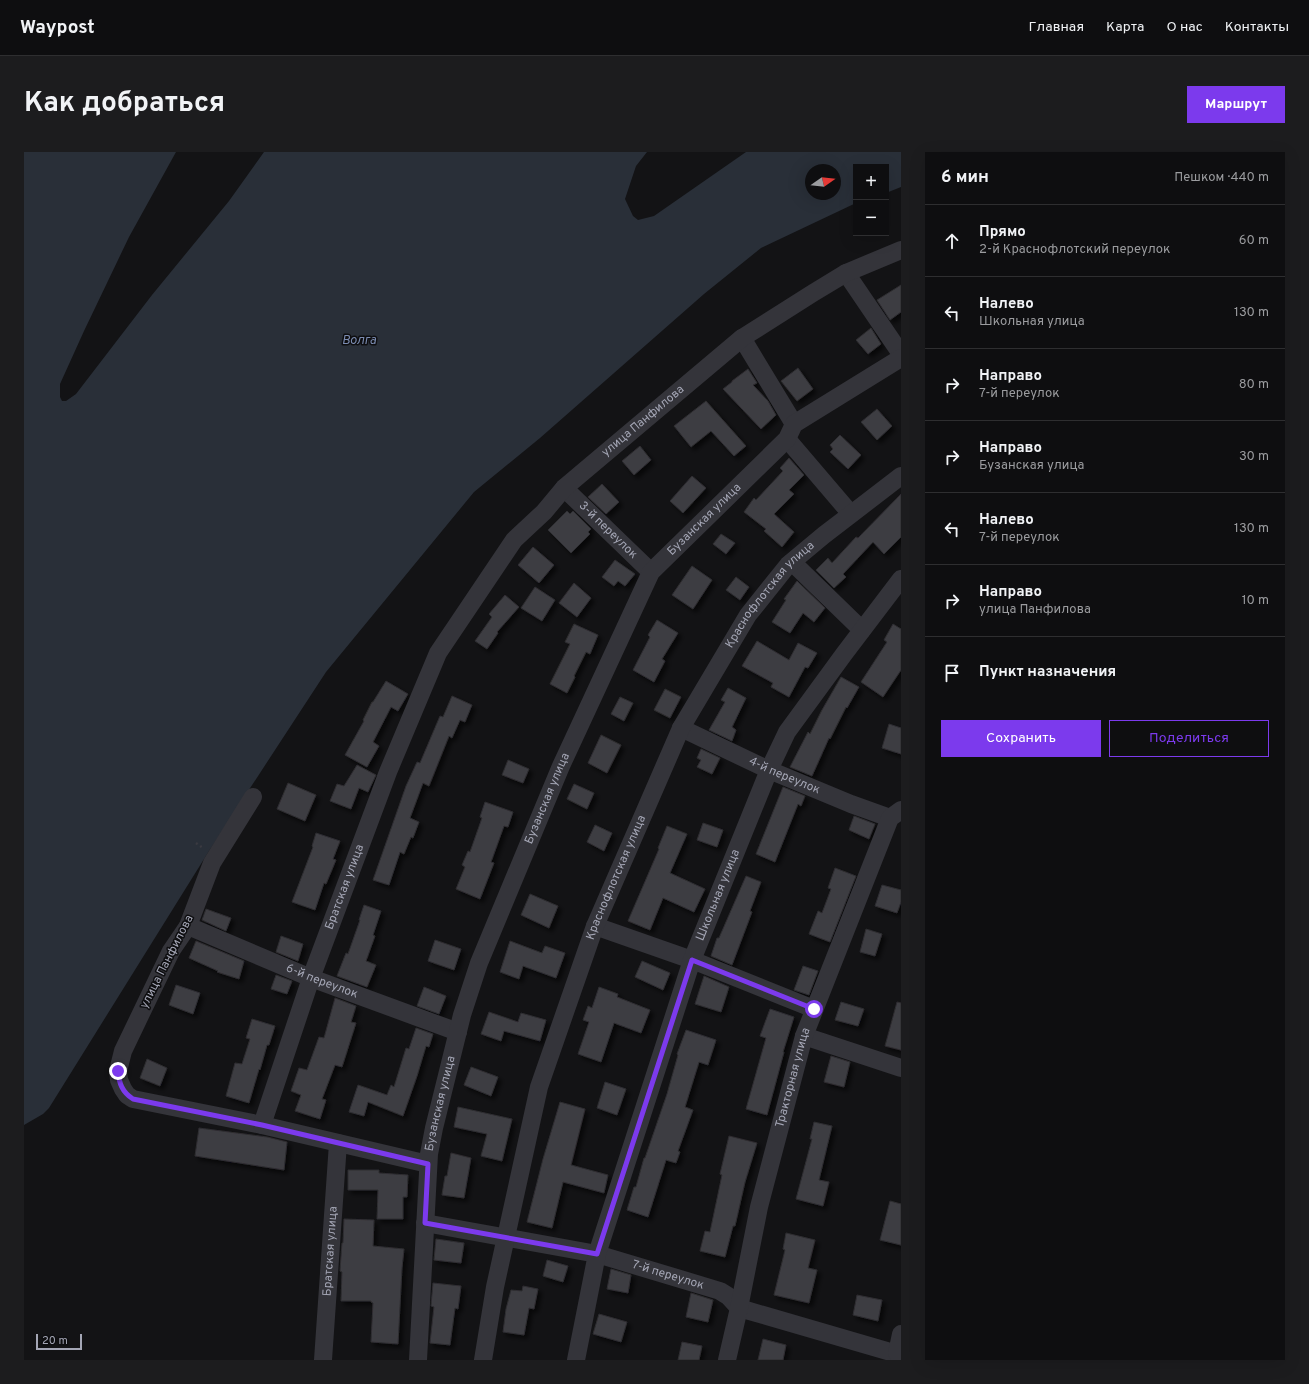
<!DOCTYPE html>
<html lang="ru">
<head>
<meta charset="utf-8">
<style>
	:root { --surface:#0e0e10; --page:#1c1c1e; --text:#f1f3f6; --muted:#9b9c9f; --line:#2e2e30; --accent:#7c3aed }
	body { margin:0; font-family:Overpass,sans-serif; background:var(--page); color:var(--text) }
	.controls { position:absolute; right:12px; top:12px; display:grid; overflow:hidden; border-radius:0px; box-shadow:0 4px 16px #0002 }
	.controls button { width:36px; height:36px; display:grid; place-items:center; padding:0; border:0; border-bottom:1px solid var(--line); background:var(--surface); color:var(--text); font:20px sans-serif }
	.compass { position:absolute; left:781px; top:12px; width:36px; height:36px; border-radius:50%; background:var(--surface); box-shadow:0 4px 16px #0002; rotate:76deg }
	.scale { position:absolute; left:12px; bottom:10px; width:46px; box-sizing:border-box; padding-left:4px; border:2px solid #a4a6b5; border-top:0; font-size:11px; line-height:14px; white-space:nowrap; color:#a4a6b5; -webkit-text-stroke:3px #0e0e10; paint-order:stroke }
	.stop { position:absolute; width:12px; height:12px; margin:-9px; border:3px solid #7c3aed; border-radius:50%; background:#fff }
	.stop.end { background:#7c3aed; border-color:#fff; box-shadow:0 1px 4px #0008 }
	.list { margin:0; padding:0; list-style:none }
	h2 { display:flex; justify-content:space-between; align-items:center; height:52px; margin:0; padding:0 16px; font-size:17px }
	h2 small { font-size:13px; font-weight:400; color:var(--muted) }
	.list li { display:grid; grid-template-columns:26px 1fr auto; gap:12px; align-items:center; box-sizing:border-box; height:72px; padding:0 16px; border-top:1px solid var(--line) }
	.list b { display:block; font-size:15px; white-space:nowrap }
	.list p { margin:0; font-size:13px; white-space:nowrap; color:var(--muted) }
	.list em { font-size:13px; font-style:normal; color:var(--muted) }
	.actions { display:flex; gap:8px; padding:12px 16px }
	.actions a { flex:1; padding:9px 0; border:1px solid var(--accent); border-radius:0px; text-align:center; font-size:14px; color:var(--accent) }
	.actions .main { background:var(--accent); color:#fff }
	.icon { flex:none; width:22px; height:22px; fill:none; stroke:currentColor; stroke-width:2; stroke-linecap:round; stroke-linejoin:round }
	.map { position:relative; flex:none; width:877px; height:1208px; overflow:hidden; border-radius:0px }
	header { display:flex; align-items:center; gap:24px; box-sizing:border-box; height:56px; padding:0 20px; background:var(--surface); border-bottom:1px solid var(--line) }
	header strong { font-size:19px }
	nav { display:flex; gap:22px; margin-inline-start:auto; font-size:14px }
	.intro { display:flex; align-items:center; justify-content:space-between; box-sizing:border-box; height:96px; padding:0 24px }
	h1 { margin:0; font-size:28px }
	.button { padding:10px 18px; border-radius:0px; background:var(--accent); color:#fff; font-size:14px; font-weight:700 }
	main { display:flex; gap:24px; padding:0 24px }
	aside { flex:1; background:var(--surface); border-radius:0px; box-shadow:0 4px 16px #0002 }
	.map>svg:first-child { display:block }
	.water { fill:#292f38; fill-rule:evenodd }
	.building { fill:#3e3d42; stroke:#2e2d31; filter:url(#shadow) }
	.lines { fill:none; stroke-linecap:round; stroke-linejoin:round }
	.path { stroke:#3a3a41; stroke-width:2.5; stroke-dasharray:2 3; stroke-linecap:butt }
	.minor { stroke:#34343a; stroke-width:18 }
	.route { stroke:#7c3aed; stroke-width:5 }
	.labels { text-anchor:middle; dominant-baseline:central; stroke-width:3; stroke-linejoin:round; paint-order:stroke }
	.street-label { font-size:12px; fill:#a4a6b5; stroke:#0e0e10 }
	.water-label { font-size:13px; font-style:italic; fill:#7b8cb1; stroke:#0e0e10 }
</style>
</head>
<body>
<header>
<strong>Waypost</strong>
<nav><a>Главная</a><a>Карта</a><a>О нас</a><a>Контакты</a></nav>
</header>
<div class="intro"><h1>Как добраться</h1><a class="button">Маршрут</a></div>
<main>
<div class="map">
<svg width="877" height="1208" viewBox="0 0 877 1208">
	<defs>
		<filter id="shadow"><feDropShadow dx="3.5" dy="3.5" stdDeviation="2" flood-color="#0009"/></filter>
	</defs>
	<rect width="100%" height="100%" fill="#131315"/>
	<!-- water -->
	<path class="water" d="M 0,0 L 152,0 L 105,85 L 60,179 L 36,232 L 36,245 L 38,249 L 42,249 L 52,242 L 128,143 L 205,49 L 240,0 L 623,0 L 612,14 L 601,47 L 609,64 L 614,68 L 630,64 L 722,0 L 877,0 L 877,35 L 862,41 L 862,15 L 832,15 L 832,51 L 737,96 L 680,142 L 516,286 L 450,340 L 302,520 L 185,699 L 25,956 L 19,962 L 0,973 ZM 787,18 L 811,18 L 811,42 L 787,42 Z"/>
	<!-- building -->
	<path class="building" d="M 877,133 L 877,160 L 866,168 L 853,148 Z
		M 847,176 L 857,192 L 844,202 L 832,188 Z
		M 774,216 L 789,237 L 773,249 L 757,229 Z
		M 724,217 L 733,231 L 729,233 L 744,249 L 752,263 L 737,277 L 699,237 L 708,230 L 708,229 Z
		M 682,249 L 722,294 L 710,304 L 687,279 L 667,295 L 650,274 Z
		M 853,257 L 868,274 L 853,288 L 837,270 Z
		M 816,283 L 837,303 L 824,317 L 806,300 L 809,297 L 806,293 Z
		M 616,294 L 627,308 L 610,323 L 598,309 Z
		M 765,306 L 780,323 L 765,338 L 770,342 L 750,362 L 770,380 L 758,395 L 740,379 L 742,377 L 720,360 L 730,346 L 732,348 L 759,319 L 756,316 Z
		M 668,324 L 682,336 L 659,361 L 646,349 Z
		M 578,332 L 595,350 L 582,362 L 564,345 Z
		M 877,342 L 877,385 L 860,402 L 849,390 L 819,422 L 822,425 L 810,436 L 792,418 L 804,406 L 808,411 L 832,385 L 834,386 Z
		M 543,359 L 546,362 L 549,359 L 567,377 L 564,380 L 566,382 L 547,401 L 524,378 Z
		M 697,382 L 711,391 L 702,402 L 689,392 Z
		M 509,395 L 530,413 L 515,431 L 494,413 Z
		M 591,408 L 611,422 L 601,434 L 594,429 L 590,434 L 578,425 Z
		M 668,414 L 688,428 L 669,457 L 648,443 Z
		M 712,425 L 725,435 L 716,448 L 702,438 Z
		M 773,429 L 801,456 L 790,470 L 779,461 L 766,481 L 748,470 L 762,448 L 760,447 Z
		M 550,431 L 567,446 L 553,465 L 535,451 Z
		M 511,435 L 531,448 L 518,469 L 497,456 Z
		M 481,443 L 495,455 L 473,480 L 474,481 L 463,497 L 451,489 L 468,465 L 465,462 Z
		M 633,468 L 654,481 L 638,507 L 641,509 L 630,530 L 609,518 L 626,485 L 624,483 Z
		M 550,472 L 574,483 L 566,502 L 562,500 L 550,524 L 551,525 L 543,541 L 526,532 L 546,492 L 541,490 Z
		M 869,472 L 877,477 L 877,518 L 859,545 L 837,530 L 863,490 L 860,488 Z
		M 733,489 L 765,508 L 774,491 L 793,501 L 784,516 L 781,515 L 765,545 L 747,535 L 749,531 L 718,514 Z
		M 817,525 L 835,535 L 823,556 L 822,555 L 806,587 L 805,586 L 788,624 L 766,615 L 784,580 L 786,582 L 798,558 Z
		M 362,529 L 384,542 L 374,559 L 367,555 L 349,590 L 355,594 L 343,615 L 321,603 L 340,569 L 339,568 L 348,550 L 349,550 Z
		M 704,536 L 722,546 L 708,575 L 712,578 L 708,589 L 685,578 L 701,550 L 697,548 Z
		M 641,537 L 657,545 L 646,566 L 630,558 Z
		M 428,544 L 448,553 L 441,570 L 436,568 L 428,586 L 425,584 L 405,634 L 399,631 L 386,666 L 395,670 L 389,686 L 387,685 L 380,702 L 376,700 L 365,733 L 349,728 L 382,634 L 393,610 L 396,611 L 416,564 L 419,565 Z
		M 596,545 L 609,551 L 600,569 L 587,562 Z
		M 865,572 L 877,576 L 877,602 L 858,596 Z
		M 577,583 L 597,593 L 583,621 L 564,611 Z
		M 677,597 L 696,606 L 688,622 L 673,615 L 677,608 L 673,606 Z
		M 484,608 L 505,617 L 499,631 L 478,623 Z
		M 333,613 L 352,623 L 344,640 L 335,636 L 327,657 L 306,649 L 313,632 L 320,634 Z
		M 264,631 L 292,643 L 281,669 L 253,657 Z
		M 550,632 L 570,641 L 563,657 L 543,647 Z
		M 759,635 L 781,644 L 777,654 L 774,652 L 751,710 L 732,702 Z
		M 461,650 L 489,660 L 484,675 L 480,674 L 467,710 L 470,711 L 456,747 L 432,737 L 441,715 L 438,713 L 444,699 L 446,700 L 458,666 L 456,665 Z
		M 830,664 L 851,672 L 845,687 L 825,678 Z
		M 679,671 L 699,678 L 693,695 L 673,688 Z
		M 571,673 L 588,681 L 580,699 L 563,690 Z
		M 643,674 L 663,682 L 646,721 L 681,737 L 670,760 L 639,746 L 626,778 L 604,769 L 635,697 L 634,696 Z
		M 292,681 L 316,689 L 309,707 L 312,708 L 302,732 L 300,731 L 291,758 L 268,750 L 289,695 L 288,694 Z
		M 811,716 L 832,724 L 806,790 L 785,782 L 794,759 L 798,761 L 807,737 L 804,736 Z
		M 722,724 L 737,730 L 726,759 L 728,760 L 708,813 L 687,804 L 693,786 L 695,786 Z
		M 858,733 L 877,738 L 877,750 L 873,761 L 851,754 Z
		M 506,742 L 534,754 L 525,776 L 497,763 Z
		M 340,753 L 357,759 L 349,783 L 351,784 L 342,809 L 352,813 L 343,835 L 313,824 L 322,801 L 324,802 L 336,768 L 335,768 Z
		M 182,757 L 207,766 L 202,779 L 178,768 Z
		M 842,777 L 858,782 L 851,804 L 836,800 Z
		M 257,784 L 279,792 L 274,809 L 252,800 Z
		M 411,788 L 437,797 L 430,818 L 404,809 Z
		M 172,789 L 220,809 L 215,827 L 193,820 L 194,819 L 165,806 Z
		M 486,789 L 518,801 L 521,794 L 541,801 L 532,826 L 499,814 L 495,827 L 476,820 Z
		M 618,809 L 646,821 L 639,838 L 611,825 Z
		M 779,814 L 794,819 L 785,843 L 770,838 Z
		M 252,823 L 268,829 L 263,842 L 247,837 Z
		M 680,824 L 705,835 L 697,860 L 671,852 Z
		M 152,833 L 176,841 L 169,862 L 145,853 Z
		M 400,835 L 422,844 L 415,862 L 393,854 Z
		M 575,835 L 594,842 L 593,845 L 626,858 L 617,881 L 590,871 L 577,910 L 554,902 L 565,870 L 559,868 L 564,854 L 568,856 Z
		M 311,846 L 332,854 L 327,870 L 332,871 L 318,915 L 311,913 L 298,947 L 302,948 L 296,967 L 271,959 L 277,943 L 267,939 L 275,916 L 283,918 L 295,885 L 300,886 Z
		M 817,850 L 840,857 L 834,874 L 811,868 Z
		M 873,850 L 877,851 L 877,898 L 861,894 Z
		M 746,857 L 770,865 L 759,900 L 760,900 L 743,963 L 722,957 L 742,886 L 736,884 Z
		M 465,860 L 494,870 L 497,861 L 522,868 L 516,889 L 480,879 L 477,889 L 457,882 Z
		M 228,867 L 251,874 L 245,893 L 243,893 L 236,918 L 235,917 L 225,951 L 202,944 L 211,911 L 218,912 L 226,887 L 222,886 Z
		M 392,876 L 409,882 L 405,895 L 402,894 L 393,924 L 379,964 L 344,950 L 340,964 L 325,960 L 334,933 L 363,943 L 367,933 L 370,935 L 382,896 L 385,897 Z
		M 662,878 L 692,888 L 684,913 L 675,910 L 661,955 L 669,958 L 654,999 L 656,1000 L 652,1011 L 642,1008 L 624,1065 L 603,1058 L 610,1035 L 612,1035 L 620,1006 L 621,1006 L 643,942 L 654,903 L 653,902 Z
		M 807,904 L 826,910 L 820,935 L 800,930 Z
		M 123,907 L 143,916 L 136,934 L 116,926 Z
		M 447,915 L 474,925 L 467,944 L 440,933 Z
		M 581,930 L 602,937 L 593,963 L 573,956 Z
		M 536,950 L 561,957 L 547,1013 L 584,1023 L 580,1041 L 539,1030 L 528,1076 L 503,1070 L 519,1007 Z
		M 434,955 L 488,967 L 478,1009 L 457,1004 L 463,982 L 430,975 Z
		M 790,970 L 808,974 L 795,1028 L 805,1030 L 799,1054 L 772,1047 L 788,987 L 786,987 Z
		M 175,976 L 243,985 L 263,990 L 260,1018 L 171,1004 Z
		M 705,984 L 733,991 L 721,1030 L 711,1074 L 709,1074 L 701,1105 L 676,1099 L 681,1079 L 686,1080 L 698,1023 L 696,1022 Z
		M 427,1001 L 447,1006 L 440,1046 L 418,1043 L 421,1024 L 423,1024 Z
		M 324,1018 L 355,1018 L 355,1021 L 384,1023 L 383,1045 L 379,1045 L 379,1067 L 353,1067 L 354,1038 L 324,1038 Z
		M 866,1049 L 877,1052 L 877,1093 L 856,1088 Z
		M 320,1067 L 350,1068 L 349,1094 L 380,1097 L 378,1116 L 374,1192 L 347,1190 L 349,1151 L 347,1150 L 347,1149 L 317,1149 L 318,1120 L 316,1119 L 318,1091 L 319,1091 Z
		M 762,1081 L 791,1088 L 784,1116 L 793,1118 L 785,1151 L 750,1143 L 761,1098 L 759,1097 Z
		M 412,1087 L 440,1091 L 437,1111 L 410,1108 Z
		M 523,1108 L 544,1114 L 539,1130 L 519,1124 Z
		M 587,1117 L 607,1123 L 604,1141 L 583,1137 Z
		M 409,1131 L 437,1134 L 434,1157 L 431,1156 L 426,1193 L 406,1191 L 410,1155 L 407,1154 Z
		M 499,1134 L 514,1137 L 510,1157 L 505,1156 L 500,1183 L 479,1180 L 482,1157 L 487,1138 L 498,1139 Z
		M 667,1141 L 689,1148 L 684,1170 L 662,1165 Z
		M 833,1143 L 858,1148 L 854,1169 L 829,1163 Z
		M 575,1162 L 603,1170 L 597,1190 L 569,1182 Z
		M 739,1187 L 762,1193 L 759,1208 L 734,1208 Z
		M 658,1190 L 678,1194 L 675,1208 L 654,1208 Z"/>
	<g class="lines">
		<!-- path -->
		<path class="path" d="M 172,691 L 179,696"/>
		<!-- minor -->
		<g class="minor">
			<path d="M 822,121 L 877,202"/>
			<path d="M 718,186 L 770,272"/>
			<path d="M 763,287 L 827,362"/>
			<path id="s1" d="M 540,336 L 627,420"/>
			<path d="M 768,410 L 838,478"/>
			<path id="s2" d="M 657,576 L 745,618 L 827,652 L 866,666"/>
			<path d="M 229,645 L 188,711 L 164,774 L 147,799 L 99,899 L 94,919 L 95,928 L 99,937 L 103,943 L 109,947 L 238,973 L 404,1012"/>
			<path id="s3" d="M 164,774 L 287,826 L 434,880"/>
			<path d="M 571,774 L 668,808 L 790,857"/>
			<path d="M 780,884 L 877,916"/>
			<path id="s4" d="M 238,973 L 287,826 L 364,620 L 414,501 L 490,388 L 520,360 L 540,336 L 718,186 L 789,141 L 822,121 L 877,98"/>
			<path id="s5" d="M 401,1071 L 573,1102 L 696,1139 L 704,1144 L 715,1156 L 877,1203"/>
			<path d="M 873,1201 L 877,1182"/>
			<path id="s6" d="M 299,1208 L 314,991"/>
			<path id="s7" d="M 394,1208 L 405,1002 L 410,976 L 438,863 L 455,811 L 537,614 L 627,420 L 763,287 L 770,272 L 877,206"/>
			<path id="s8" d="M 459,1208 L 471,1135 L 515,935 L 571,774 L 657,576 L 724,463 L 764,413 L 800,383 L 877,324"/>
			<path id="s9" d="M 552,1208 L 573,1102 L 668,808 L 745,618 L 763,580 L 820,502 L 877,427"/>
			<path id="s10" d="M 703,1208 L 715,1156 L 735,1055 L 780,884 L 866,666 L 877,658"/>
		</g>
	</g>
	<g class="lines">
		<!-- route -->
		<path class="route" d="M 94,919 C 95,931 98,940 109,947 L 238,973 L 404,1012 L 401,1071 L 573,1102 L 668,808 L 790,857"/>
	</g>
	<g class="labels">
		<!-- street labels -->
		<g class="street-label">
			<text stroke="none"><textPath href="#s4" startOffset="816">улица Панфилова</textPath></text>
			<text stroke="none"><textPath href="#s7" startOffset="906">Бузанская улица</textPath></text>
			<text stroke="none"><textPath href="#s1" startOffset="61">3-й переулок</textPath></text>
			<text stroke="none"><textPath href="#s8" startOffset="826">Краснофлотская улица</textPath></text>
			<text stroke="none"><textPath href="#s2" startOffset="114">4-й переулок</textPath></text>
			<text stroke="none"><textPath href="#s7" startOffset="582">Бузанская улица</textPath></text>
			<text stroke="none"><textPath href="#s8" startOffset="502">Краснофлотская улица</textPath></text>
			<text stroke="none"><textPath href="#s4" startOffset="252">Братская улица</textPath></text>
			<text stroke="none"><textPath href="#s9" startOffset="487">Школьная улица</textPath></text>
			<text transform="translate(143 810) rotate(-63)">улица Панфилова</text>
			<text stroke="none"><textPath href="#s3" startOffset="145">6-й переулок</textPath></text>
			<text stroke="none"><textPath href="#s10" startOffset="290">Тракторная улица</textPath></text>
			<text stroke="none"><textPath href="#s7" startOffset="258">Бузанская улица</textPath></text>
			<text stroke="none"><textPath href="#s6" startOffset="109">Братская улица</textPath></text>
			<text stroke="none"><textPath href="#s5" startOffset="249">7-й переулок</textPath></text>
		</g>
		<!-- water labels -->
		<g class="water-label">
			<text x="335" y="189">Волга</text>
		</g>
	</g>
</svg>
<div class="controls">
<button>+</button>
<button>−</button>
</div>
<svg class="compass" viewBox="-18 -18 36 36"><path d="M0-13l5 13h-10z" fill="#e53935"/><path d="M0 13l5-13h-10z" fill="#9b9c9f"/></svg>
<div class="scale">20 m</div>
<div class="stop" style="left:790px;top:857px"></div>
<div class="stop end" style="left:94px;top:919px"></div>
</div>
<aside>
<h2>6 мин<small>Пешком · 440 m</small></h2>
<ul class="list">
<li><svg class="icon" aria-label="ahead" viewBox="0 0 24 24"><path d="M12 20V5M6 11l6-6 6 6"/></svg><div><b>Прямо</b><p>2-й Краснофлотский переулок</p></div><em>60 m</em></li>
<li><svg class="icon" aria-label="left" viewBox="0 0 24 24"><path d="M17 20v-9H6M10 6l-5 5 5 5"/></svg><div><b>Налево</b><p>Школьная улица</p></div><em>130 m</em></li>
<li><svg class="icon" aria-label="right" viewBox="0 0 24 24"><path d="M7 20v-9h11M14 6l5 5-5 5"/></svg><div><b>Направо</b><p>7-й переулок</p></div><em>80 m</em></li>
<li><svg class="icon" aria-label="right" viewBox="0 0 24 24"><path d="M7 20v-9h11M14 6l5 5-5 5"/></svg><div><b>Направо</b><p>Бузанская улица</p></div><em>30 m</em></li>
<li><svg class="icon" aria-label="left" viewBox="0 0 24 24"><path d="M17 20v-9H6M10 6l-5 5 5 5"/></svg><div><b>Налево</b><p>7-й переулок</p></div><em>130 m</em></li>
<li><svg class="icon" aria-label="right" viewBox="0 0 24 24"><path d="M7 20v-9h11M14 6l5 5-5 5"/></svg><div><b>Направо</b><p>улица Панфилова</p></div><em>10 m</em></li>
<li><svg class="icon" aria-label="arrive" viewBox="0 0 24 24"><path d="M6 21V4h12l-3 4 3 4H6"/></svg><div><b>Пункт назначения</b></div></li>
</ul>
<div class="actions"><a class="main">Сохранить</a><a>Поделиться</a></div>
</aside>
</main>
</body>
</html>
